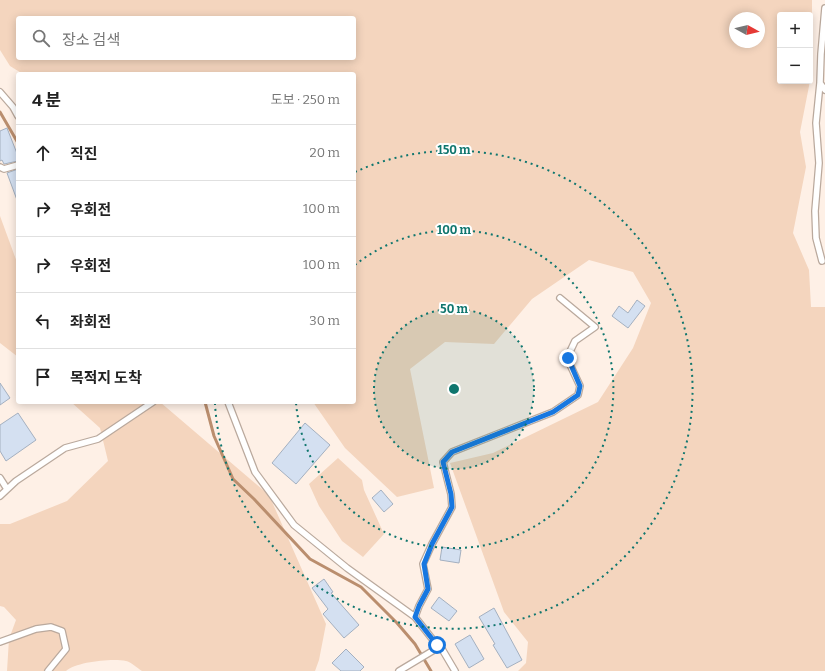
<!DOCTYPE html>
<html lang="ko">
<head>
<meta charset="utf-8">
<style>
	:root { --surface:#fff; --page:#f2f2f2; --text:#222; --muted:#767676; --line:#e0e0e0 }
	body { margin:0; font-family:Bitter,"Noto Sans KR",serif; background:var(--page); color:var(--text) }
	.controls { position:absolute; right:12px; top:12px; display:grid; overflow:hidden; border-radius:4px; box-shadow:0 2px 10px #0003 }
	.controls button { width:36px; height:36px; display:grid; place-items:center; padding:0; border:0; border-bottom:1px solid var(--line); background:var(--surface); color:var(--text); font:20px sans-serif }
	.compass { position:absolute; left:729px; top:12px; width:36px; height:36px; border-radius:50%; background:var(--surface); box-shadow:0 2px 10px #0003; rotate:98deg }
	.stop { position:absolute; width:12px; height:12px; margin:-9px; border:3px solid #1777e0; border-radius:50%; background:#fff }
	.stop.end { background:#1777e0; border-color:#fff; box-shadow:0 1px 4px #0008 }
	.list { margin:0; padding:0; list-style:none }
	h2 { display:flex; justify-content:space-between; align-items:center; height:52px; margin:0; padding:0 16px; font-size:17px }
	h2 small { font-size:13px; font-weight:400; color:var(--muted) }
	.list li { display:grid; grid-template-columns:26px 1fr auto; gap:12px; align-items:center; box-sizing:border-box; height:56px; padding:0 16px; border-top:1px solid var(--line) }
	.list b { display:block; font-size:15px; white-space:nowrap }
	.list em { font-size:13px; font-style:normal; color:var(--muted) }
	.icon { flex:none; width:22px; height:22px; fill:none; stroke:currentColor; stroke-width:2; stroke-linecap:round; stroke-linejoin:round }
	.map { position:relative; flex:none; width:825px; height:671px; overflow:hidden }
	.search { position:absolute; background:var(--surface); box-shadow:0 2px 10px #0003; left:16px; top:16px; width:340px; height:44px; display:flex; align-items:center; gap:10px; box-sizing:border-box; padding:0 14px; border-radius:4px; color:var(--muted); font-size:15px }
	.panel { position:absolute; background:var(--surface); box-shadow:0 2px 10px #0003; left:16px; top:72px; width:340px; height:332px; border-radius:4px }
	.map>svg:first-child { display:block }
	.green { fill:#f4d5be; fill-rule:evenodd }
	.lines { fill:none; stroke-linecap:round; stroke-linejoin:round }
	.stream { stroke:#ba8e6e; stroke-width:3 }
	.building { fill:#d4e0f1; stroke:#a4b0c0 }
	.service-casing { stroke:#baa99d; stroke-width:8 }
	.service { stroke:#fff; stroke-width:5.5 }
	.route { stroke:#1777e0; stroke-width:5 }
	.ring { fill:none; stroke:#0f766e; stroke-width:2; stroke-dasharray:2 4 }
	.centre { fill:#0f766e; stroke:#fff; stroke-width:2 }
	.ring-label { font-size:12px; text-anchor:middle; font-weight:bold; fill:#0f766e; stroke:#fff; stroke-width:4; stroke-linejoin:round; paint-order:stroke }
</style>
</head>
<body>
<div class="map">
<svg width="825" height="671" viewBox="0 0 825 671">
	<rect width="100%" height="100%" fill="#fef0e6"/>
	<!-- green -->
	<path class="green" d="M 0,0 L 812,0 L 812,72 L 810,79 L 810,15 L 780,15 L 780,81 L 810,81 L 800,132 L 806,167 L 793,233 L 809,270 L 811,307 L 825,307 L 825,671 L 518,671 L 526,663 L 528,642 L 504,612 L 450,463 L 493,453 L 598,402 L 633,348 L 651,303 L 633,272 L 589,260 L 532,299 L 494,344 L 445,342 L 410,369 L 434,488 L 397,497 L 345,448 L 313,402 L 354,402 L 354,74 L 23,74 L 10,66 L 0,50 ZM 18,18 L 354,18 L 354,58 L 18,58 ZM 735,18 L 759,18 L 759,42 L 735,42 Z
		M 0,216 L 18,265 L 18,357 L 0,343 Z
		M 71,402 L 160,402 L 269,495 L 326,624 L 319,660 L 315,671 L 142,671 C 137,668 131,662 126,661 C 112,658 76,662 66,671 L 7,671 L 9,639 L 16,620 L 4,607 L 0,606 L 0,524 L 10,524 L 67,501 L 108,461 L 100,428 Z
		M 338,458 L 362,480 L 364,490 L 384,534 L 363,557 L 342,541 L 319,506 L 309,484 Z"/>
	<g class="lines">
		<!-- stream -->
		<path class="stream" d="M 0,112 L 18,143
			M 205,402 L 214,436 L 233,479 L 254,499 L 310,559 L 361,587 L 397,623 L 415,644 L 431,671"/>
	</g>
	<!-- building -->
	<path class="building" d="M 7,128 L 18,156 L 18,161 L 4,164 L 2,160 L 0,161 L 0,131 Z
		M 18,169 L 18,200 L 17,200 L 7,173 Z
		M 637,300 L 645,306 L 628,328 L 612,316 L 619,306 L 628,313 Z
		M 0,383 L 10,398 L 0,405 Z
		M 18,413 L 36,440 L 6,461 L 0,451 L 0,425 Z
		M 305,423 L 330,445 L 296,484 L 272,463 Z
		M 381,490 L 393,504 L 384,512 L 372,498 Z
		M 442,547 L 461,550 L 459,563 L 440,560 Z
		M 324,579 L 333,592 L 331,593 L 359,625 L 344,638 L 323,614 L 328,609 L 312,588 Z
		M 439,597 L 457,611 L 449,621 L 431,608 Z
		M 494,608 L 522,660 L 507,668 L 493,645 L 495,644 L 479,617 Z
		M 470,635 L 484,659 L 469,668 L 455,644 Z
		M 346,649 L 364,667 L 360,671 L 341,671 L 332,663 Z"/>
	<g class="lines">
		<defs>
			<path id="service" d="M 825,8 L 821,54 L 820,83 L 825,90
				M 820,83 L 816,123 L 819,163 L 815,211 L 816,238 L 822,261
				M 0,92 L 13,107 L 18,116
				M 0,167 L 4,169 L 18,165
				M 228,402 L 255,472 L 294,525 L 347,568 L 415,617 L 437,645 L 442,649 L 455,671
				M 0,478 L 7,489
				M 0,496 L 16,481 L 65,448 L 98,439 L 153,402
				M 415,617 L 419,606 L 428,589 L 423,564 L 432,544 L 452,507 L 451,494 L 443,462 L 452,452 L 553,412 L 578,395 L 580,386 L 567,358 L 575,341 L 595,327 L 560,298
				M 0,642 L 36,629 L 51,627 L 62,631 L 66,649 L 48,671
				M 399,671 L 434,650 L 437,645"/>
		</defs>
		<!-- service casing -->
		<use href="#service" class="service-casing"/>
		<!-- service -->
		<use href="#service" class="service"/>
	</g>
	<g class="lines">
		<!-- route -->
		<path class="route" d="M 437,645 L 415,617 L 419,606 L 428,589 L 424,564 L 432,544 L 452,507 L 451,494 L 443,462 L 452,452 L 553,412 L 578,395 L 580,386 L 568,358"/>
	</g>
	<!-- distance rings -->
	<circle cx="454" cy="389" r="80" fill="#0f766e" fill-opacity=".12"/>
	<g class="ring">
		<circle cx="454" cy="389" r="80"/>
		<path d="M355 265A159 159 0 1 1 296 403"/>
		<path d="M355 172A239 239 0 1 1 215 404"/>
	</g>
	<circle cx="454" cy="389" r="6" class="centre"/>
	<g class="ring-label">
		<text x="454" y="154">150 m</text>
		<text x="454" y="234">100 m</text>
		<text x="454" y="313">50 m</text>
	</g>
</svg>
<div class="controls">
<button>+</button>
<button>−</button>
</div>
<svg class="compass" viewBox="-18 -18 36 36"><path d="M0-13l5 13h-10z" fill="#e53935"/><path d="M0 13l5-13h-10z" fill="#767676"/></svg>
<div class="stop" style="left:437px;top:645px"></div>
<div class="stop end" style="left:568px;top:358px"></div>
<div class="search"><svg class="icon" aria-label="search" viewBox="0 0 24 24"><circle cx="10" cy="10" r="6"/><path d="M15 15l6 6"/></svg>장소 검색</div>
<section class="panel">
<h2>4 분<small>도보 · 250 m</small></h2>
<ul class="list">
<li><svg class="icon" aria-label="ahead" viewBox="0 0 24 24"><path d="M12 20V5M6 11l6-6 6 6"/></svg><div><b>직진</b></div><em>20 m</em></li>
<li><svg class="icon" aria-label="right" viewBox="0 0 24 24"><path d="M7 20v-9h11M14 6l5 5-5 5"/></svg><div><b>우회전</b></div><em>100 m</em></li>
<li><svg class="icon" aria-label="right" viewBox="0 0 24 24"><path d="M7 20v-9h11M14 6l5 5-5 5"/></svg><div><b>우회전</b></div><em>100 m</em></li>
<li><svg class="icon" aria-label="left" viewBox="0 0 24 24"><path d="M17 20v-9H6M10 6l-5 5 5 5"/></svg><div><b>좌회전</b></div><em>30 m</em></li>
<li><svg class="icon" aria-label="arrive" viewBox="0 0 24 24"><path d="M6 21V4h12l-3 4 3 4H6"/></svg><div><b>목적지 도착</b></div></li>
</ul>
</section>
</div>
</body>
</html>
